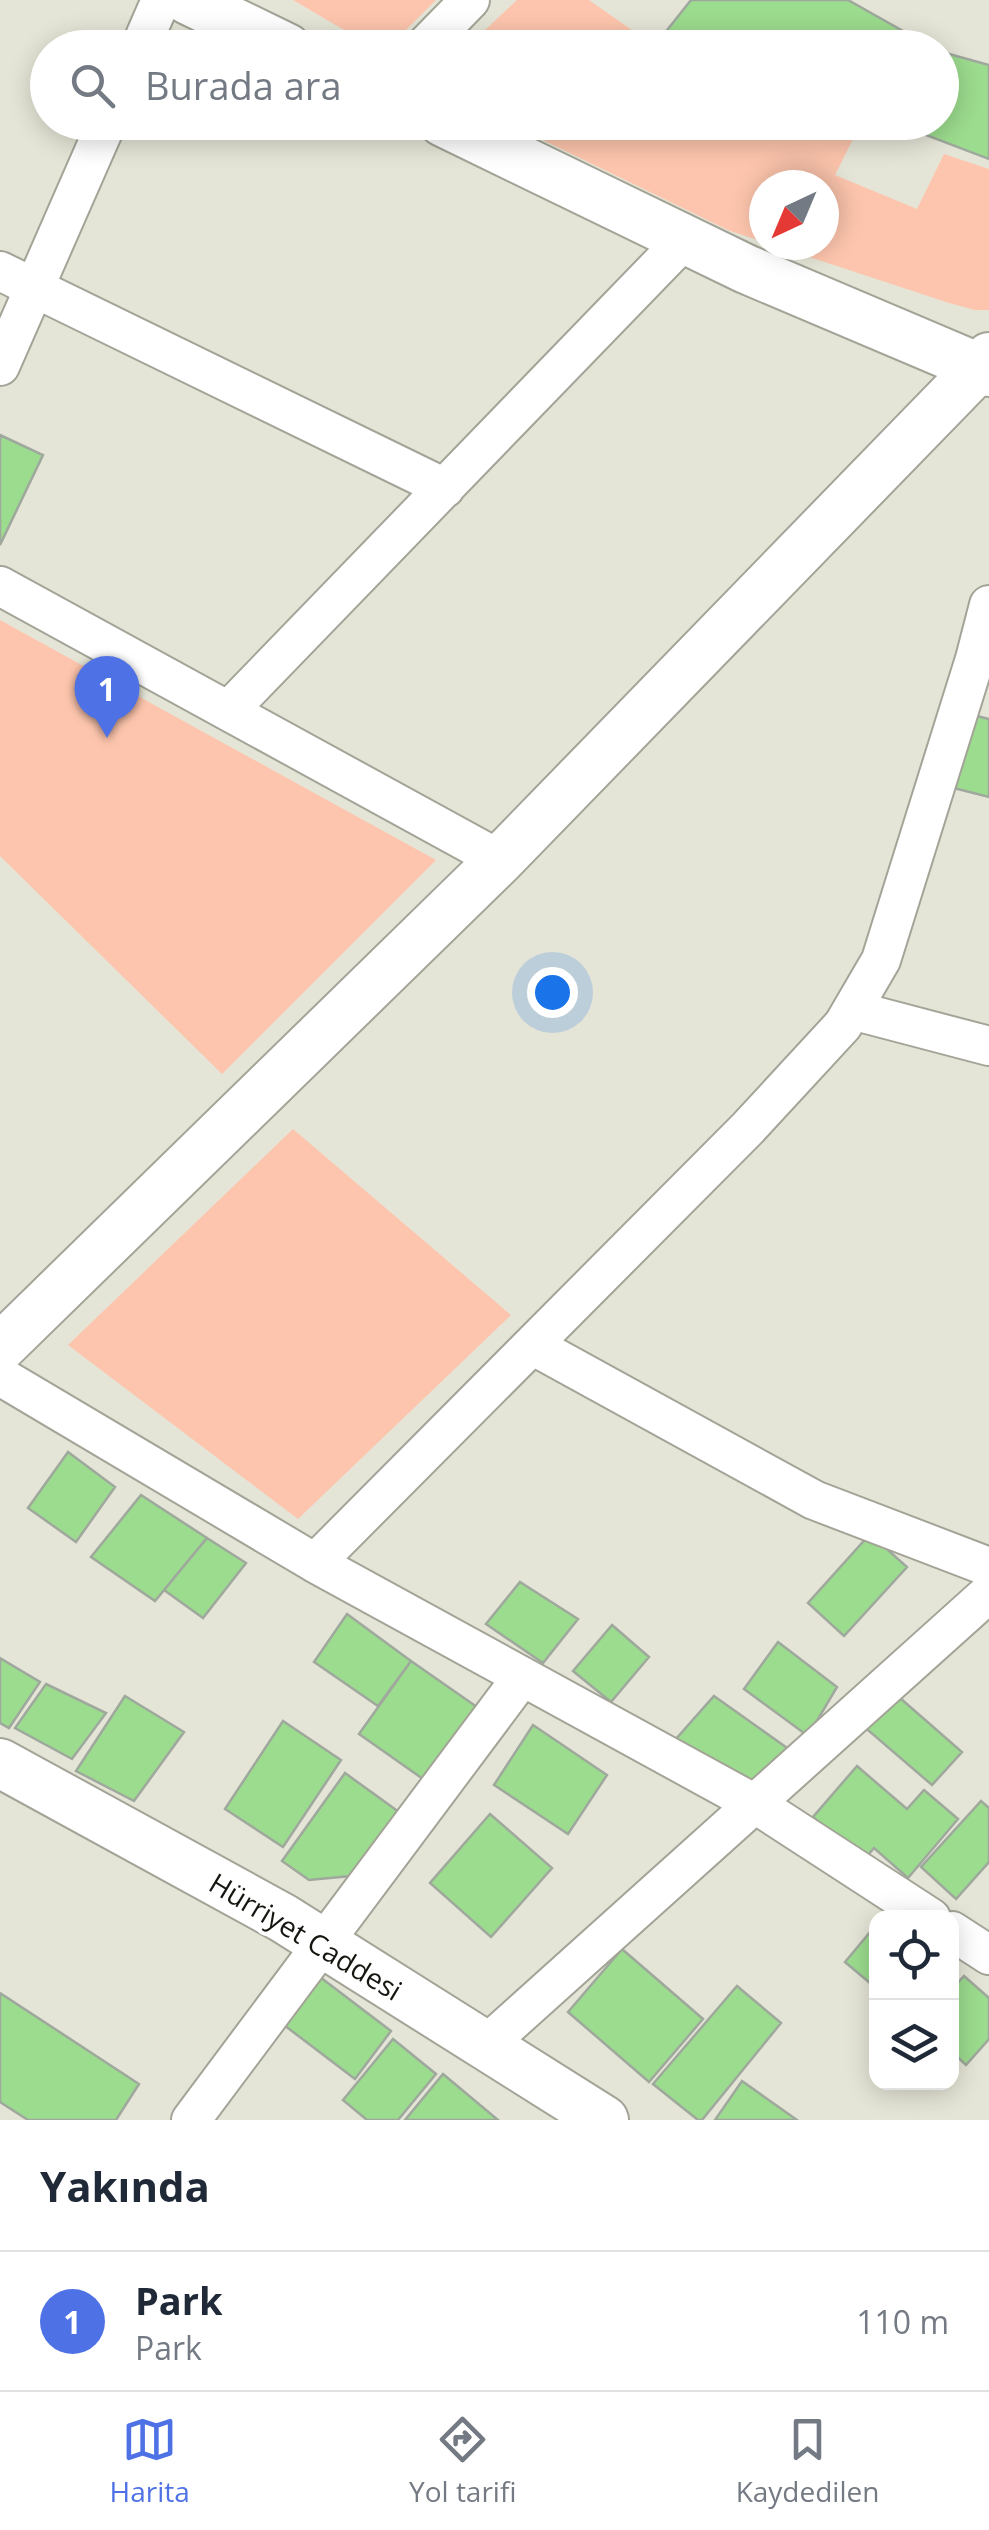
<!DOCTYPE html>
<html lang="tr">
<head>
<meta charset="utf-8">
<style>
	:root { --surface:#fff; --page:#f2f2f3; --text:#1f2937; --muted:#747a83; --line:#e0e1e3; --accent:#4e72e5 }
	body { margin:0; font-family:"Open Sans",sans-serif; background:var(--page); color:var(--text) }
	.controls { position:absolute; right:30px; bottom:30px; display:grid; overflow:hidden; border-radius:20px; box-shadow:0 5px 25px #0003 }
	.controls button { width:90px; height:90px; display:grid; place-items:center; padding:0; border:0; border-bottom:2px solid var(--line); background:var(--surface); color:var(--text); font:50px sans-serif }
	.compass { position:absolute; left:749px; top:170px; width:90px; height:90px; border-radius:50%; background:var(--surface); box-shadow:0 5px 25px #0003; rotate:224deg }
	.you { position:absolute; left:552px; top:992px; width:35px; height:35px; margin:-25px; border:8px solid #fff; border-radius:50%; background:#1a73e8; box-shadow:0 0 0 15px #1a73e833 }
	.badge { display:grid; place-items:center; width:65px; height:65px; border-radius:50%; background:var(--accent); color:#fff; font-size:32px; font-weight:700 }
	.pin { position:absolute; translate:-50% -82px; filter:drop-shadow(0 2px 5px #0008) }
	.pin::after { content:''; position:absolute; top:52px; width:35px; height:30px; background:inherit; clip-path:polygon(0 0,100% 0,50% 100%) }
	.list { margin:0; padding:0; list-style:none }
	h2 { display:flex; justify-content:space-between; align-items:center; height:130px; margin:0; padding:0 40px; font-size:42px }
	h2 small { font-size:32px; font-weight:400; color:var(--muted) }
	.list li { display:grid; grid-template-columns:65px 1fr auto; gap:30px; align-items:center; box-sizing:border-box; height:140px; padding:0 40px; border-top:2px solid var(--line) }
	.list b { display:block; font-size:38px; white-space:nowrap }
	.list p { margin:0; font-size:32px; white-space:nowrap; color:var(--muted) }
	.list em { font-size:32px; font-style:normal; color:var(--muted) }
	.icon { flex:none; width:55px; height:55px; fill:none; stroke:currentColor; stroke-width:2; stroke-linecap:round; stroke-linejoin:round }
	.map { position:relative; flex:none; width:989px; height:2120px; overflow:hidden }
	.search { position:absolute; background:var(--surface); box-shadow:0 5px 25px #0003; left:30px; right:30px; top:30px; height:110px; display:flex; align-items:center; gap:25px; box-sizing:border-box; padding:0 35px; border-radius:55px; color:var(--muted); font-size:38px }
	.sheet { height:270px; background:var(--surface) }
	nav { display:flex; justify-content:space-around; align-items:center; box-sizing:border-box; height:140px; border-top:2px solid var(--line); background:var(--surface); font-size:28px; color:var(--muted) }
	nav a { display:grid; justify-items:center; gap:5px }
	nav .on { color:var(--accent) }
	.map>svg:first-child { display:block }
	.green { fill:#fdc5ad }
	.building { fill:#9cdc8e; stroke:#9fa89d; stroke-width:2.5 }
	.lines { fill:none; stroke-linecap:round; stroke-linejoin:round }
	.minor-casing { stroke:#a3a497; stroke-width:42 }
	.tertiary-casing { stroke:#a3a497; stroke-width:52 }
	.minor { stroke:#fff; stroke-width:38 }
	.tertiary { stroke:#fff; stroke-width:48 }
	.labels { text-anchor:middle; dominant-baseline:central; stroke-width:8; stroke-linejoin:round; paint-order:stroke }
	.street-label { font-size:28px; fill:#161611; stroke:#fff }
</style>
</head>
<body>
<div class="map">
<svg width="989" height="2120" viewBox="0 0 989 2120">
	<rect width="100%" height="100%" fill="#e5e5d7"/>
	<!-- green -->
	<path class="green" d="M 293,0 L 436,0 L 389,47 L 373,47 Z
		M 517,0 L 589,0 L 656,47 L 467,47 Z
		M 755,122 L 774,130 L 779,123 L 861,123 L 835,175 L 917,209 L 944,154 L 989,169 L 989,310 L 975,310 L 949,303 L 773,245 L 824,245 L 824,185 L 764,185 L 764,242 L 730,231 L 508,123 Z
		M 0,620 L 436,860 L 222,1074 L 0,856 Z
		M 293,1129 L 511,1315 L 298,1519 L 68,1345 Z"/>
	<!-- building -->
	<path class="building" d="M 691,0 L 848,0 L 933,48 L 683,48 L 664,34 Z
		M 942,52 L 989,65 L 989,159 L 892,122 L 942,122 Z
		M 0,435 L 43,455 L 0,545 Z
		M 969,714 L 989,719 L 989,797 L 950,787 Z
		M 68,1452 L 115,1487 L 76,1542 L 28,1508 Z
		M 141,1495 L 207,1538 L 155,1601 L 91,1557 Z
		M 870,1534 L 907,1567 L 844,1636 L 808,1603 Z
		M 207,1538 L 246,1563 L 203,1618 L 164,1590 Z
		M 520,1582 L 578,1619 L 543,1663 L 486,1624 Z
		M 347,1614 L 411,1661 L 378,1706 L 314,1662 Z
		M 612,1625 L 649,1657 L 611,1702 L 573,1671 Z
		M 778,1642 L 837,1687 L 808,1736 L 744,1689 Z
		M 0,1658 L 40,1682 L 9,1728 L 0,1723 Z
		M 411,1661 L 477,1707 L 423,1779 L 359,1734 Z
		M 46,1684 L 106,1713 L 72,1759 L 15,1728 Z
		M 892,1691 L 962,1752 L 932,1785 L 862,1725 Z
		M 125,1696 L 184,1732 L 134,1801 L 76,1771 Z
		M 714,1696 L 790,1750 L 744,1786 L 675,1740 Z
		M 283,1721 L 341,1760 L 283,1847 L 225,1809 Z
		M 533,1725 L 607,1775 L 568,1834 L 494,1785 Z
		M 857,1766 L 907,1809 L 924,1790 L 958,1819 L 908,1878 L 874,1848 L 863,1861 L 813,1817 Z
		M 345,1773 L 399,1812 L 351,1876 L 309,1880 L 282,1861 Z
		M 981,1801 L 989,1808 L 989,1862 L 956,1899 L 921,1867 Z
		M 490,1814 L 552,1868 L 491,1937 L 430,1883 Z
		M 876,1925 L 876,1988 L 845,1962 Z
		M 622,1949 L 703,2019 L 649,2082 L 568,2012 Z
		M 316,1974 L 391,2031 L 355,2079 L 280,2022 Z
		M 964,1976 L 989,1998 L 989,2039 L 966,2065 L 952,2052 L 952,1989 Z
		M 737,1986 L 781,2023 L 702,2120 L 698,2120 L 653,2084 Z
		M 0,1993 L 139,2084 L 116,2120 L 28,2120 L 0,2102 Z
		M 393,2039 L 436,2074 L 398,2120 L 367,2120 L 343,2100 Z
		M 443,2074 L 498,2120 L 405,2120 Z
		M 742,2081 L 797,2120 L 715,2120 Z"/>
	<g class="lines">
		<defs>
			<path id="minor" d="M 140,48 L 161,0
				M 423,48 L 470,0
				M 0,271 L 445,488
				M 0,366 L 107,122
				M 0,586 L 500,860
				M 228,711 L 685,239
				M 852,1010 L 989,1046
				M 532,1345 L 814,1500 L 989,1567
				M 0,1376 L 315,1563 L 757,1805 L 931,1918
				M 315,1563 L 748,1128 L 843,1025 L 881,960 L 975,659 L 989,605
				M 952,1931 L 989,1955
				M 486,2045 L 989,1593
				M 191,2120 L 522,1677"/>
			<path id="tertiary" d="M 188,0 L 287,48
				M 443,122 L 746,269 L 989,372
				M 0,1348 L 500,860 L 989,357
				M 0,1763 L 283,1918 L 604,2120"/>
		</defs>
		<!-- minor casing -->
		<use href="#minor" class="minor-casing"/>
		<!-- tertiary casing -->
		<use href="#tertiary" class="tertiary-casing"/>
		<!-- minor -->
		<use href="#minor" class="minor"/>
		<!-- tertiary -->
		<use href="#tertiary" class="tertiary"/>
	</g>
	<g class="labels">
		<!-- street labels -->
		<g class="street-label">
			<text transform="translate(306 1936) rotate(31)">Hürriyet Caddesi</text>
		</g>
	</g>
</svg>
<div class="controls">
<button><svg class="icon" aria-label="locate" viewBox="0 0 24 24"><circle cx="12" cy="12" r="6"/><path d="M12 2v4M12 18v4M2 12h4M18 12h4"/></svg></button>
<button><svg class="icon" aria-label="layers" viewBox="0 0 24 24"><path d="M12 4l9 5-9 5-9-5zM3 14l9 5 9-5"/></svg></button>
</div>
<svg class="compass" viewBox="-18 -18 36 36"><path d="M0-13l5 13h-10z" fill="#e53935"/><path d="M0 13l5-13h-10z" fill="#747a83"/></svg>
<div class="you"></div>
<div class="pin badge" style="left:107px;top:738px">1</div>
<div class="search"><svg class="icon" aria-label="search" viewBox="0 0 24 24"><circle cx="10" cy="10" r="6"/><path d="M15 15l6 6"/></svg>Burada ara</div>
</div>
<section class="sheet">
<h2>Yakında<small></small></h2>
<ul class="list">
<li><span class="badge">1</span><div><b>Park</b><p>Park</p></div><em>110 m</em></li>
</ul>
</section>
<nav>
<a class="on"><svg class="icon" aria-label="map" viewBox="0 0 24 24"><path d="M3 6l6-2 6 2 6-2v14l-6 2-6-2-6 2zM9 4v14M15 6v14"/></svg>Harita</a>
<a><svg class="icon" aria-label="directions" viewBox="0 0 24 24"><path d="M12 3l9 9-9 9-9-9zM9 14v-3h6M13 9l2 2-2 2"/></svg>Yol tarifi</a>
<a><svg class="icon" aria-label="saved" viewBox="0 0 24 24"><path d="M7 4h10v16l-5-4-5 4z"/></svg>Kaydedilen</a>
</nav>
</body>
</html>
